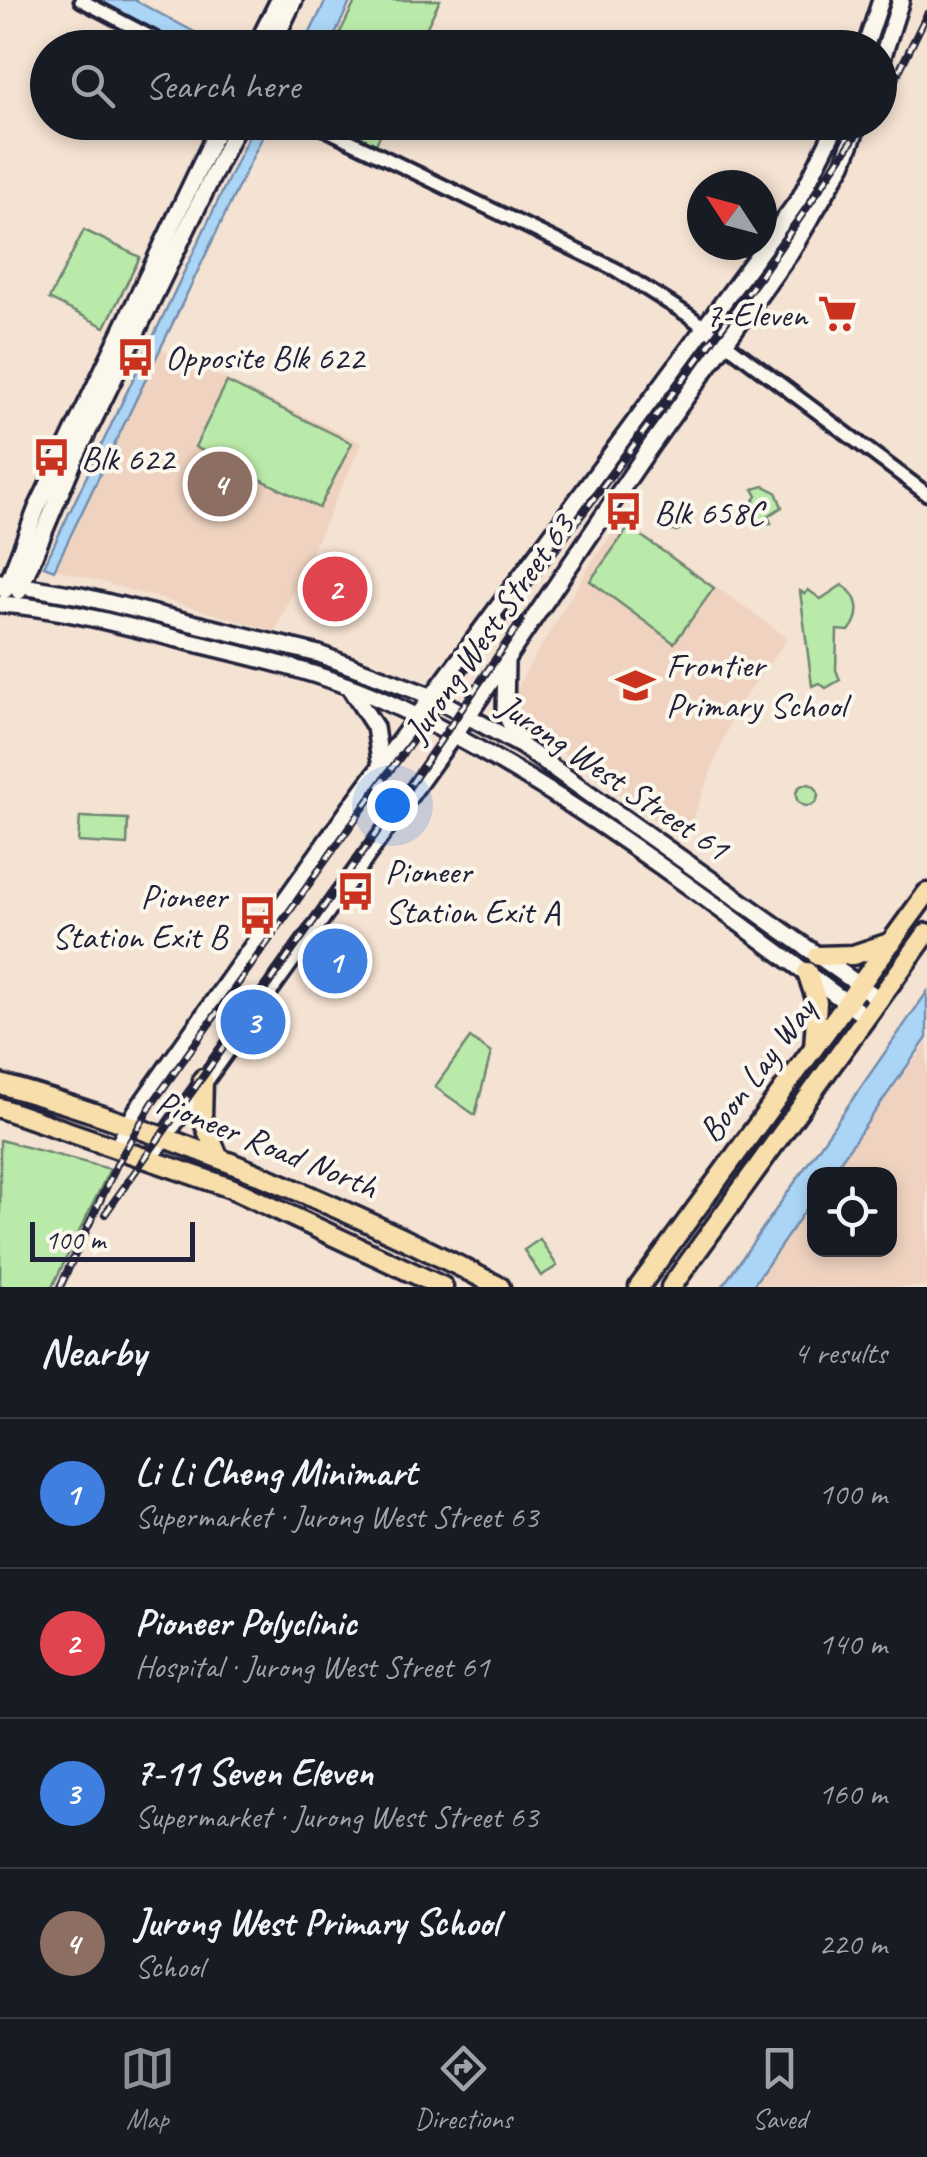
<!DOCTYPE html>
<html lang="en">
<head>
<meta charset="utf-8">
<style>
	:root { --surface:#171b24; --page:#20242c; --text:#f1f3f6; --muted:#9ea1a6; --line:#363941; --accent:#8c9099 }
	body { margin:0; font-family:Caveat,sans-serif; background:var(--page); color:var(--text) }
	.controls { position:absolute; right:30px; bottom:30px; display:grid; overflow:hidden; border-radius:20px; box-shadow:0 5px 15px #0003 }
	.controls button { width:90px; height:90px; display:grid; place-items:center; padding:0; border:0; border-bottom:2px solid var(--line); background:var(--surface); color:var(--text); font:50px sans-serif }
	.compass { position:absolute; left:687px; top:170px; width:90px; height:90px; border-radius:50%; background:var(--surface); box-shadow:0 5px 15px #0003; rotate:306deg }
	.scale { position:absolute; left:30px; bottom:25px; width:165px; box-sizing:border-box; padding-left:10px; border:5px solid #22223b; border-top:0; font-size:28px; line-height:35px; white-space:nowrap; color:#22223b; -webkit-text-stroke:8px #fbf7ec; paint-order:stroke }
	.you { position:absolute; left:392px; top:805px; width:35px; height:35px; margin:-25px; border:8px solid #fff; border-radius:50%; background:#1a73e8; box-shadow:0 0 0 15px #1a73e833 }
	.badge { display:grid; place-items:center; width:65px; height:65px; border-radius:50%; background:var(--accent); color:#fff; font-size:32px; font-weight:700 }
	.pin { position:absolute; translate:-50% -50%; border:5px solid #fff; box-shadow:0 2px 10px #0006 }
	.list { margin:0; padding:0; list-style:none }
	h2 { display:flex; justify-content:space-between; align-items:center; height:130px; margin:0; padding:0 40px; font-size:42px }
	h2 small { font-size:32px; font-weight:400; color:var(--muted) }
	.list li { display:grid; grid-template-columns:65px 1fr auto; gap:30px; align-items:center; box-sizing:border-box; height:150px; padding:0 40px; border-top:2px solid var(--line) }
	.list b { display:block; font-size:38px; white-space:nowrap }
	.list p { margin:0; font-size:32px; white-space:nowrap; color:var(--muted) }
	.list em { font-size:32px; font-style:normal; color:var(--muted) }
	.icon { flex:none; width:55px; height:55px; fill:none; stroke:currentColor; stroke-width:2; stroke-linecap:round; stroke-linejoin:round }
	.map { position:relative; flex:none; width:927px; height:1287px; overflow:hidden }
	.search { position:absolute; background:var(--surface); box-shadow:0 5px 15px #0003; left:30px; right:30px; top:30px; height:110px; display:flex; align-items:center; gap:25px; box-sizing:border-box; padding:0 35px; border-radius:55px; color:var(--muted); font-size:38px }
	.sheet { height:730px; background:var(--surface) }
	nav { display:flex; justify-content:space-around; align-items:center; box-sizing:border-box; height:140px; border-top:2px solid var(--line); background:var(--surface); font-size:28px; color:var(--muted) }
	nav a { display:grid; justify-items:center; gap:5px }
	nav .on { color:var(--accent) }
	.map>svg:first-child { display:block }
	.built { fill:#efd3c0 }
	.green { fill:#baeaa9; stroke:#6e8672; stroke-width:2.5 }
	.water { fill:#abd5f6; stroke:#748dab; stroke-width:2.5 }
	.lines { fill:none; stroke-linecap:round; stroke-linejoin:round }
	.street-casing { stroke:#22223b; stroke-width:19 }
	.secondary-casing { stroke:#22223b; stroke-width:22 }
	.primary-casing { stroke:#22223b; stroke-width:25 }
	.street { stroke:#fbf7ec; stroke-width:11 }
	.secondary { stroke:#fbf7ec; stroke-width:15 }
	.primary { stroke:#f8deab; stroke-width:18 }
	.rail-casing { stroke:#22223b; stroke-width:8 }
	.rail { stroke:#fbf7ec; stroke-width:4; stroke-dasharray:11; stroke-linecap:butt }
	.labels { text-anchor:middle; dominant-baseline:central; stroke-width:8; stroke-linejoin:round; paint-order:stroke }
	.poi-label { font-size:35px; fill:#22223b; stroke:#fbf7ec; text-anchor:start }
	.street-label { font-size:35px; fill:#22223b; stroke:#fbf7ec }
</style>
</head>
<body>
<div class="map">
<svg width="927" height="1287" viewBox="0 0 927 1287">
	<rect width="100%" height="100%" fill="#f4e2d2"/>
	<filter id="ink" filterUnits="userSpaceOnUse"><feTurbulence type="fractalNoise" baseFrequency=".01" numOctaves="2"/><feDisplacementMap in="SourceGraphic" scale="20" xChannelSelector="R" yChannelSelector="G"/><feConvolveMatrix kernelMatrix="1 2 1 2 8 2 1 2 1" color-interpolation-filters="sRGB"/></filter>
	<g filter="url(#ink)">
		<!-- built -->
		<path class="built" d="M 161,349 L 362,443 L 275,631 L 56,569 Z
			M 623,520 L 788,638 L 735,710 L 684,841 L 534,732 L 518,710 L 515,694 L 523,676 L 595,557 Z
			M 927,1043 L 927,1287 L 749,1287 L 814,1197 L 814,1250 L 890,1250 L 890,1174 L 831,1174 Z"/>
		<!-- green -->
		<path class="green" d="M 356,0 L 440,0 L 417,47 L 333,47 Z
			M 328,123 L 385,123 L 375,147 Z
			M 84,230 L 140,257 L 105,327 L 49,299 Z
			M 227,382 L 352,443 L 319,508 L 195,447 Z
			M 764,486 L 776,492 L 782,507 L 768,516 L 771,523 L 758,525 L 747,518 L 742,505 L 751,505 L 757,496 L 753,489 Z
			M663 520a11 11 0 1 1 22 0a11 11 0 1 1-22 0Z
			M 629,527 L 714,588 L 674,643 L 590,581 Z
			M 842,585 C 860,596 862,615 849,631 L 837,630 L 836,670 L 840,680 L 826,688 L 819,683 L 812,686 L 800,591 L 805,594 L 808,590 L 821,599 Z
			M796 795a11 11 0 1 1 22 0a11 11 0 1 1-22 0Z
			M 80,817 L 128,819 L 127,845 L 78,842 Z
			M 470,1038 L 491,1053 L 475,1115 L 435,1087 Z
			M 0,1140 L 110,1169 L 52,1287 L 0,1287 Z
			M 540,1239 L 557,1266 L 541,1276 L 524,1250 Z"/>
		<!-- water -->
		<path class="water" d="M 99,0 L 134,0 L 223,47 L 188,47 Z
			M 326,0 L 351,0 L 329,47 L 303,47 Z
			M 255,123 L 269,123 L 54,570 L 44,566 Z
			M 927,992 L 927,1038 L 831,1174 L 814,1174 L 814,1198 L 752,1287 L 722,1287 Z"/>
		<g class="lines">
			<defs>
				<path id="street" d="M 81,0 L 172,48
					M 311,122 L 615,269 L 688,315 L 927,494"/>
				<path id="secondary" d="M 255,48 L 279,0
					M 271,48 L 294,0
					M 865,48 L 881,0
					M 880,65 L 901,0
					M 0,582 L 81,596 L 319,654 L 433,697 L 522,746 L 879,999
					M 5,590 L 37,508 L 221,122
					M 19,591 L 75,458 L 239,122
					M 0,604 C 61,608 118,624 178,639 C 243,655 311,669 373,696 C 554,776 708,902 866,1017
					M 506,661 L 505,713 L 521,744
					M 351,690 L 375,727 L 381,768
					M 118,1146 L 136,1111 L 355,801 L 800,198 L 838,122
					M 150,1157 L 473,708 L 650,447 L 790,253 L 843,164 L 859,122"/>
				<path id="primary" d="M 818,956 L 853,955 L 892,942
					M 807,972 L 817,1002 L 814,1048
					M 203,1079 L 202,1118 L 217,1154
					M 0,1084 C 175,1134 339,1203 500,1287
					M 0,1108 L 231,1188 L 443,1287
					M 639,1287 L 927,893
					M 671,1287 L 927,933"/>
			</defs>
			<!-- street casing -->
			<use href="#street" class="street-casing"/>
			<!-- secondary casing -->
			<use href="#secondary" class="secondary-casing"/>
			<!-- primary casing -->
			<use href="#primary" class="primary-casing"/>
			<!-- street -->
			<use href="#street" class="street"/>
			<!-- secondary -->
			<use href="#secondary" class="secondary"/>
			<!-- primary -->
			<use href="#primary" class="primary"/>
			<defs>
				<path id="rail" d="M 880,110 L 927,14
					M 105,1214 L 407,790 L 521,621
					M 60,1287 L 118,1162 L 152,1104 L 386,776 L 759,278 L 865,122"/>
			</defs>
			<!-- rail casing -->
			<use href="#rail" class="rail-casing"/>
			<!-- rail -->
			<use href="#rail" class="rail"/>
		</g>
	</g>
	<!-- icons -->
	<defs>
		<symbol id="supermarket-bare" viewBox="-9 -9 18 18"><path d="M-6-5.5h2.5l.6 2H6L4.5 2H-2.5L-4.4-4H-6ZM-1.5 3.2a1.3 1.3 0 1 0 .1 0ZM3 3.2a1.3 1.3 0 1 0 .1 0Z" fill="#c8321e" stroke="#fbf7ec" stroke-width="2.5" paint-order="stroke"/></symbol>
		<symbol id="bus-bare" viewBox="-9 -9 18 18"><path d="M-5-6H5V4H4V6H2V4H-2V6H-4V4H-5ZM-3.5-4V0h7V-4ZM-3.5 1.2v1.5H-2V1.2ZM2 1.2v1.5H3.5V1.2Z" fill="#c8321e" stroke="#fbf7ec" stroke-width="2.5" paint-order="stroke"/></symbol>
		<symbol id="school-bare" viewBox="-9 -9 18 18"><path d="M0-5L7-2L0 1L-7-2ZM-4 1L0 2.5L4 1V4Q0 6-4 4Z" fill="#c8321e" stroke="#fbf7ec" stroke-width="2.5" paint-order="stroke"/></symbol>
	</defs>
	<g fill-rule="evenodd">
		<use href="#supermarket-bare" x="810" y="286" width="55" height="55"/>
		<use href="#bus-bare" x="108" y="330" width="55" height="55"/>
		<use href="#bus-bare" x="24" y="430" width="55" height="55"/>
		<use href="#bus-bare" x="596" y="484" width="55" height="55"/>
		<use href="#school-bare" x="608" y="658" width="55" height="55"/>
		<use href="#bus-bare" x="328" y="864" width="55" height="55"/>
		<use href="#bus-bare" x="230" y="888" width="55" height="55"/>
	</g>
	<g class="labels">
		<!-- poi labels -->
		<g class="poi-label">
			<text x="807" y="314" text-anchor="end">7-Eleven</text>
			<text x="165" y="357">Opposite Blk 622</text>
			<text x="81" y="458">Blk 622</text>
			<text x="654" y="512">Blk 658C</text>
			<text x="666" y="665">Frontier<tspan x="666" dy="40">Primary School</tspan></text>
			<text x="385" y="871">Pioneer<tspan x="385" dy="40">Station Exit A</tspan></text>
			<text x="227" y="896" text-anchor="end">Pioneer<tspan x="227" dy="40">Station Exit B</tspan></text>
		</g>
		<!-- street labels -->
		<g class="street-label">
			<text transform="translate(489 628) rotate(-55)">Jurong West Street 63</text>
			<text transform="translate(614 777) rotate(34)">Jurong West Street 61</text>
			<text transform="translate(757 1070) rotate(-53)">Boon Lay Way</text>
			<text transform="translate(267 1144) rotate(22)">Pioneer Road North</text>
		</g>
	</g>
</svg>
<div class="controls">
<button><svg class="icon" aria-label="locate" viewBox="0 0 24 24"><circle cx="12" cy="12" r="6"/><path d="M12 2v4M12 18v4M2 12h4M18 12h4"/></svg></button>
</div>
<svg class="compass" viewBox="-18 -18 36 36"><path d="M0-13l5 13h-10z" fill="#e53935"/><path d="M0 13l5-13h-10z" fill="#9ea1a6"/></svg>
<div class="scale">100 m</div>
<div class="you"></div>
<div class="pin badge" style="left:335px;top:961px;background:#3f7fe0">1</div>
<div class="pin badge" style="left:335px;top:589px;background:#e0444e">2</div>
<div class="pin badge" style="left:253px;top:1022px;background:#3f7fe0">3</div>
<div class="pin badge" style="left:220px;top:484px;background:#8d6e63">4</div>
<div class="search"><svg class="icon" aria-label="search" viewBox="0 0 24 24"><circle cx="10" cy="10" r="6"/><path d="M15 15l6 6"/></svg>Search here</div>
</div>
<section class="sheet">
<h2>Nearby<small>4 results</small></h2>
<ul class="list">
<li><span class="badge" style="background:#3f7fe0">1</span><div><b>Li Li Cheng Minimart</b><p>Supermarket · Jurong West Street 63</p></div><em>100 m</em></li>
<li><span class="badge" style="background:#e0444e">2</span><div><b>Pioneer Polyclinic</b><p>Hospital · Jurong West Street 61</p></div><em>140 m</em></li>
<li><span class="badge" style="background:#3f7fe0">3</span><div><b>7-11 Seven Eleven</b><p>Supermarket · Jurong West Street 63</p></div><em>160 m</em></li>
<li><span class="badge" style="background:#8d6e63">4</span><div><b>Jurong West Primary School</b><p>School</p></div><em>220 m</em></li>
</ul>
</section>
<nav>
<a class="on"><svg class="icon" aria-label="map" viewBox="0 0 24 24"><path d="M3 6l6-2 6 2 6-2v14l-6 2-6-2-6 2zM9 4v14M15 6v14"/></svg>Map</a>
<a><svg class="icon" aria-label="directions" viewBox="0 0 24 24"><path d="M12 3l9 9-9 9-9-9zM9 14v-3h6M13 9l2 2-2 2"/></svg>Directions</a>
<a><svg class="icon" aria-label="saved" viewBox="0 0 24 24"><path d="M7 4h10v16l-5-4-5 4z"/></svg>Saved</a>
</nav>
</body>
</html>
